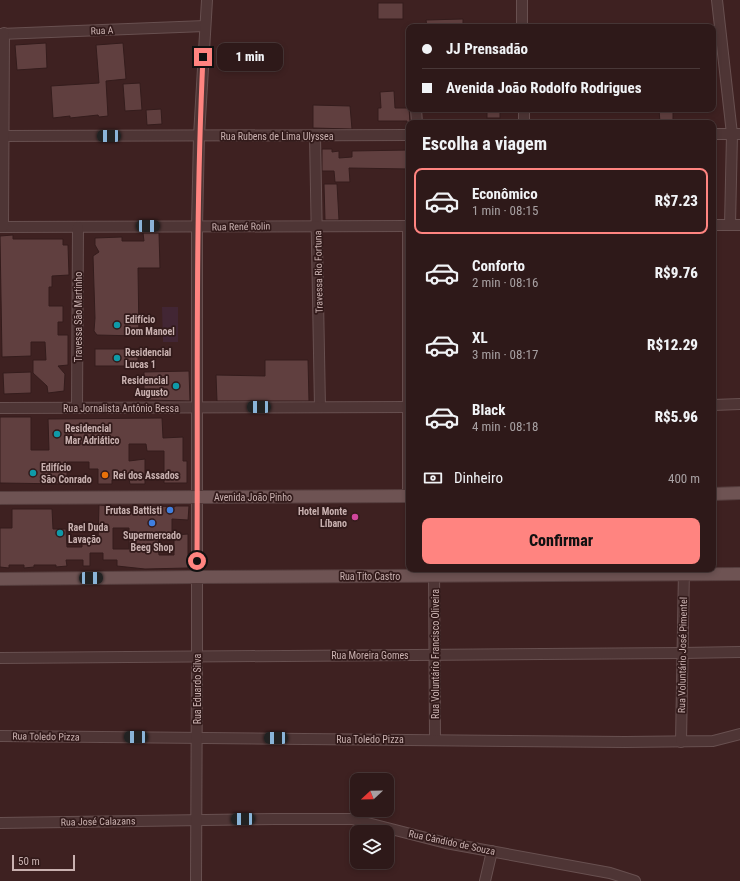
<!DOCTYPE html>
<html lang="pt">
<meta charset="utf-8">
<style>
body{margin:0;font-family:"Roboto Condensed",sans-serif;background:#3a2626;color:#f1f3f6;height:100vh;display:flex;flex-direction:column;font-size:15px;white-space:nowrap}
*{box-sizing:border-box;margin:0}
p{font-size:13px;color:#a7a0a2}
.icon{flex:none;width:22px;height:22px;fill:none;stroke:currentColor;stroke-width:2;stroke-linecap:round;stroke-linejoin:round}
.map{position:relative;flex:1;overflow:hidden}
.details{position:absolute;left:406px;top:120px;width:310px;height:452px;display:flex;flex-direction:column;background:#2e1919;border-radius:8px;box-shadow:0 2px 6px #0003,0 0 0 1px #493838}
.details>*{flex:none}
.banner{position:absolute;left:406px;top:24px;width:310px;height:88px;border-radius:8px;box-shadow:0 2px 6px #0003,0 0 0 1px #493838;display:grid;align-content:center;height:88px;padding:0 16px;background:#2e1919}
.needle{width:26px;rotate:248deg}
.tools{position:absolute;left:350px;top:773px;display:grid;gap:8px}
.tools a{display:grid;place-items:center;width:44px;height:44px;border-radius:8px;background:#2e1919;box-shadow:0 2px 6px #0003,0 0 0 1px #493838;font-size:20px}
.scale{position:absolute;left:12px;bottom:10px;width:63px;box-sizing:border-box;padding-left:4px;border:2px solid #c9b1b0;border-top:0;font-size:11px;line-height:14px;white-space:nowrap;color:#c9b1b0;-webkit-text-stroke:3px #321a1a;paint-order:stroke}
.end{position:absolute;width:18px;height:18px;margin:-9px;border:5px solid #ff8480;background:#111;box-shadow:0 0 0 2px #111}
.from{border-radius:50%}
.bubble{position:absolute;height:28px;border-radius:8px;background:#2e1919;box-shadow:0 2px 6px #0003,0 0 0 1px #493838;font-size:13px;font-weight:800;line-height:28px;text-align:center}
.car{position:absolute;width:12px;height:24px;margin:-12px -6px;border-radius:5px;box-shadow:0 0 3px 1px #0007;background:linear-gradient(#222 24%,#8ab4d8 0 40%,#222 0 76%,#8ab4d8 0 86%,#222 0)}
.banner b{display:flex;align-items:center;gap:14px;height:38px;font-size:15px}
.banner b+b{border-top:1px solid #493838}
.banner i{width:10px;height:10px;background:#f1f3f6}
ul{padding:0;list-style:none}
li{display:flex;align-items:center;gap:12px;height:66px;margin:0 8px 6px;padding:0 8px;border:2px solid transparent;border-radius:8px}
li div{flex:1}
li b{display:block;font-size:15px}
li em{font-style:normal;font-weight:800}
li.current{border-color:#ff8480}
li>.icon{width:36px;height:36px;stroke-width:1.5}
h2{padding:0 16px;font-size:18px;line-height:48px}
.pay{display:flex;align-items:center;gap:10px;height:44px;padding:0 16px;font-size:15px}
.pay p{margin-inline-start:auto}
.action{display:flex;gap:8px;margin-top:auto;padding:8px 16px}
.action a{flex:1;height:46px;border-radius:8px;background:#ff8480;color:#111;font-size:16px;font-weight:800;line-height:46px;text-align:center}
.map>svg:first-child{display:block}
.green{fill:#422634}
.building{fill:#603f3f;stroke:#341c1c;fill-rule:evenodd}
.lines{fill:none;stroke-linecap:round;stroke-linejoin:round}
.minor-casing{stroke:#685050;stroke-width:12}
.major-casing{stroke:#563e3e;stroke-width:14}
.minor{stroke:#4e3535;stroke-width:10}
.major{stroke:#6e5353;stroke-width:12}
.route{stroke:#ff8480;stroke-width:5}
.culture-dot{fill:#0f9aa8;stroke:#321a1a;stroke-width:1.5}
.food-dot{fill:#e8710a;stroke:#321a1a;stroke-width:1.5}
.shop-dot{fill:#3f7fe0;stroke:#321a1a;stroke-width:1.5}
.hotel-dot{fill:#d1479c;stroke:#321a1a;stroke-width:1.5}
.labels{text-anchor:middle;stroke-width:3.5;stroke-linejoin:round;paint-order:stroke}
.street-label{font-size:10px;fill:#c9b1b0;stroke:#321a1a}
.poi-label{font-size:10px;font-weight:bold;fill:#c9b1b0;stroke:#321a1a;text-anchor:start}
</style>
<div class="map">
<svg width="740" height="881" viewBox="0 0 740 881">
<rect width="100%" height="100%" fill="#3e2121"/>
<polygon class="green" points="162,307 178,307 178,342 163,342"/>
<g class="building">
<rect x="378" y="3" width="25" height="16"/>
<polygon points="463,19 463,27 427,27 426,20"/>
<polygon points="46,43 47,68 17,70 15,45"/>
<polygon points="123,43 126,79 106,81 108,116 99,117 98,115 70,118 70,116 53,118 51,86 99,83 96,45"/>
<polygon points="140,83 142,110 125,111 123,84"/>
<polygon points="394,91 395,108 409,108 410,123 407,123 407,121 378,121 378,108 381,108 380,92"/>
<polygon points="313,105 350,106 352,129 313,128"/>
<polygon points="161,109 162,124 147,125 146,110"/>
<rect x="487" y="109" width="13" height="9"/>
<polygon points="659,109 673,109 673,122 660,123"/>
<polygon points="322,149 332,149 332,152 339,151 339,158 352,157 352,151 409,150 409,169 349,168 350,182 335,182 334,171 322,171"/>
<polygon points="324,184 337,184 339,220 325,220"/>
<polygon points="143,233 159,233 160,268 138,268 139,336 97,335 94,331 95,318 93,256 99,252 95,245 95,238 122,237 122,241 144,241"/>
<polygon points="13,235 13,239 63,239 63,245 68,245 69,275 52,276 52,287 49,287 49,306 63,306 63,322 58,322 58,335 68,335 68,365 58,366 65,374 64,391 48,393 47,386 33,373 33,360 46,360 45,342 31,342 31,356 2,357 0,236"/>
<rect x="95" y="349" width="43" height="17"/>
<polygon points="265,360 308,360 309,401 217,401 216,375 265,376"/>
<polygon points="189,371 190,401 144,400 144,372"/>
<polygon points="31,372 31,393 4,394 3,373"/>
<polygon points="0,417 31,417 31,450 49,450 48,419 162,418 163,438 183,437 183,461 187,461 187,483 164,483 164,451 147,451 146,444 129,444 129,461 145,459 145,484 130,484 129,479 112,480 112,484 98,484 98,469 89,469 89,462 67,462 67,484 0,483"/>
<path d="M99 505 112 506V511L144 512V505L175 507V506H189L188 520 172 519V538L159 537 158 547 159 555H174V535L188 534V568L145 569 117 566V560H103V553H90V566H83V560H66L67 566 56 567V565H34V567L24 568V565H9V568L0 567V528H12V509H52L53 529H66L67 547H82V542H98ZM113 528H129V549H113Z"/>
</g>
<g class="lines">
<g class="minor-casing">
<g id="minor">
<polyline points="522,0 522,27"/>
<polyline points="717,0 732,134 730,225"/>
<polyline points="0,34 205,26"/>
<polyline points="416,109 417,123"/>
<polyline points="524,109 524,123"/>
<polyline points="713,134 740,134"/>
<polyline points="0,136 409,135"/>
<polyline points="315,136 320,407"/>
<polyline points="713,225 740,225"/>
<polyline points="408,226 408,496"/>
<polyline points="0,227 409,226"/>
<polyline points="3,227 4,33"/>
<polyline points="713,405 740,404"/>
<polyline points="0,408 409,407"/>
<polyline points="77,408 78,227"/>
<polyline points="434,569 435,740"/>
<polyline points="0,658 682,653 740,652"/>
<polyline points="0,736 625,742 713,741 740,734"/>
<polyline points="681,742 684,569"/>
<polyline points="0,823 275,819 352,819 446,843 610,873 635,881"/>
<polyline points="196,881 197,656 197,227 199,136 207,0"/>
<polyline points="485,881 492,851"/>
</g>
</g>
<g class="major-casing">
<g id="major">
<polyline points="713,494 740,493"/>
<polyline points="0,498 409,496"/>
<polyline points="0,579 197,577 740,574"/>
</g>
</g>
<use href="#minor" class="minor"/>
<use href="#major" class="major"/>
</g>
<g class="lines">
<path class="route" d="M197 561C198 393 195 225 203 57"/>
</g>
<g class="culture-dot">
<circle cx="117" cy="325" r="4"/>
<circle cx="117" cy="358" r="4"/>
<circle cx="176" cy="386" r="4"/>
<circle cx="57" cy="434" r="4"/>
<circle cx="33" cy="473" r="4"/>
<circle cx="60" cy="533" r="4"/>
</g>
<circle class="food-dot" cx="105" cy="475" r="4"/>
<g class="shop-dot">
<circle cx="170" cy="510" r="4"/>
<circle cx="152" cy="523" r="4"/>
</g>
<circle class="hotel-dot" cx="355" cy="517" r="4"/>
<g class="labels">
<g class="street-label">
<text transform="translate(102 30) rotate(-2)" y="4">Rua A</text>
<text x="277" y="140">Rua Rubens de Lima Ulyssea</text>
<text transform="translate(241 226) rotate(-1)" y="4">Rua René Rolin</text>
<text transform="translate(318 272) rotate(-91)" y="4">Travessa Rio Fortuna</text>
<text transform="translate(78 317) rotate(-90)" y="4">Travessa São Martinho</text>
<text x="121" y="412">Rua Jornalista Antônio Bessa</text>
<text x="253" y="501">Avenida João Pinho</text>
<text x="370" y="580">Rua Tito Castro</text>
<text transform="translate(435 654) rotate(-90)" y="4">Rua Voluntário Francisco Oliveira</text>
<text x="370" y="659">Rua Moreira Gomes</text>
<text transform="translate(682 655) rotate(-89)" y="4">Rua Voluntário José Pimentel</text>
<text transform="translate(197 689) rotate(-90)" y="4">Rua Eduardo Silva</text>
<text transform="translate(46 736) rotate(1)" y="4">Rua Toledo Pizza</text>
<text x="370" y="743">Rua Toledo Pizza</text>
<text transform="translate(98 821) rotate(-1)" y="4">Rua José Calazans</text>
<text transform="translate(452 842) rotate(12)" y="4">Rua Cândido de Souza</text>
</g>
<g class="poi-label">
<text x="125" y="323">Edifício<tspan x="125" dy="12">Dom Manoel</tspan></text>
<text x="125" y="356">Residencial<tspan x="125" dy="12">Lucas 1</tspan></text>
<text x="168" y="384" text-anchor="end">Residencial<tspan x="168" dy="12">Augusto</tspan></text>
<text x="65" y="432">Residencial<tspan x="65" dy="12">Mar Adriático</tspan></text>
<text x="41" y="471">Edifício<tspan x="41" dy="12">São Conrado</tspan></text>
<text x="113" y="479">Rei dos Assados</text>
<text x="162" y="514" text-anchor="end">Frutas Battisti</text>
<text x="347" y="515" text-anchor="end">Hotel Monte<tspan x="347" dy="12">Líbano</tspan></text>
<text x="68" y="531">Rael Duda<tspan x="68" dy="12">Lavação</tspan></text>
<text x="152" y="539" text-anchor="middle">Supermercado<tspan x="152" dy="12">Beeg Shop</tspan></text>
</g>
</g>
</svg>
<div class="tools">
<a><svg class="needle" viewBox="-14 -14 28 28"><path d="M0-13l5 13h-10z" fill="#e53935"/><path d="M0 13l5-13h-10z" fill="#a7a0a2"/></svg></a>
<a><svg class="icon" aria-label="layers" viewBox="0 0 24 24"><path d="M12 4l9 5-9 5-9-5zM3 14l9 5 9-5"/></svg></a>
</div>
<div class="scale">50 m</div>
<i class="end from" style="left:197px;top:561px"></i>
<i class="end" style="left:203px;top:57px"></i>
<div class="bubble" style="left:217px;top:43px;width:66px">1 min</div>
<i class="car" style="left:109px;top:136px;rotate:270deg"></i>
<i class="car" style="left:148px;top:226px;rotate:90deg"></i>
<i class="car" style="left:259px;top:407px;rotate:270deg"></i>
<i class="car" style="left:91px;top:578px;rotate:89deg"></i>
<i class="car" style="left:136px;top:737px;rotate:271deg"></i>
<i class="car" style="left:276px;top:738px;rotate:270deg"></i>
<i class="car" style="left:243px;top:819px;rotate:269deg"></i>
<div class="banner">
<b><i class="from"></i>JJ Prensadão</b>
<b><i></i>Avenida João Rodolfo Rodrigues</b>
</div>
<section class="details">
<h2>Escolha a viagem</h2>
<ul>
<li class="current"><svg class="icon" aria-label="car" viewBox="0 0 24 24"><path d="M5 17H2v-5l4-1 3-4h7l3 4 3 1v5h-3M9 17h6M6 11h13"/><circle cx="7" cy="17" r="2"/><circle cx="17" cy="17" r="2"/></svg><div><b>Econômico</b><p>1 min · 08:15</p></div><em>R$7.23</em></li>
<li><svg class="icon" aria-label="car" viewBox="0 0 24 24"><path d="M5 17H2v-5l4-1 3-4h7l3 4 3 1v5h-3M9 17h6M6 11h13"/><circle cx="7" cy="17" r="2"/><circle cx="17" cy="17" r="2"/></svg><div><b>Conforto</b><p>2 min · 08:16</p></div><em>R$9.76</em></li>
<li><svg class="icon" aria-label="car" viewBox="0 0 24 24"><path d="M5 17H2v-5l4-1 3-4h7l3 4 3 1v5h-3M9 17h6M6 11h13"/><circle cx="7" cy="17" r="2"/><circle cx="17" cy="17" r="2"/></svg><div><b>XL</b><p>3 min · 08:17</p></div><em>R$12.29</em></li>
<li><svg class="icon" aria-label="car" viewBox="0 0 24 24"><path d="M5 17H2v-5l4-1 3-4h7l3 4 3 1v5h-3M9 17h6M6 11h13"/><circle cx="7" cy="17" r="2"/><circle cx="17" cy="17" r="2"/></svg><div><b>Black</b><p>4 min · 08:18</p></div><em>R$5.96</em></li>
</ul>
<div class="pay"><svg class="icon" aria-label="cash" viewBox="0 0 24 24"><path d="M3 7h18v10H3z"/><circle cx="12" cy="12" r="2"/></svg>Dinheiro<p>400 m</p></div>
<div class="action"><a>Confirmar</a></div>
</section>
</div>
